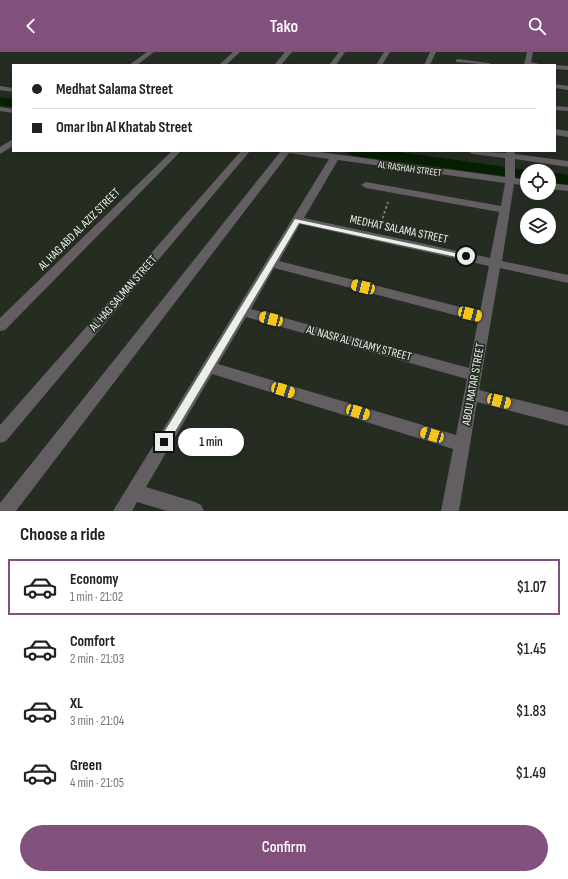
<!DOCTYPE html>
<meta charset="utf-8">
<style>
body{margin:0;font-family:"Sofia Sans Condensed",sans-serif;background:#f6f6f6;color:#222;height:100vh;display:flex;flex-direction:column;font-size:15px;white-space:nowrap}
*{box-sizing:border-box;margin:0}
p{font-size:13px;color:#767676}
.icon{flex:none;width:22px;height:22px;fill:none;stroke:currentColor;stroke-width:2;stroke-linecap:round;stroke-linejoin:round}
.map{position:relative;height:459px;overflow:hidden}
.side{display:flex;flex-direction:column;background:#fff;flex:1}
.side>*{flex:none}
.top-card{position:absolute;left:12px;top:12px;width:544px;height:88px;border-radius:0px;box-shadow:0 2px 6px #0003;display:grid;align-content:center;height:88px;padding:0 20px;background:#fff}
.controls{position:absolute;left:520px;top:112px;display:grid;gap:8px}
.controls a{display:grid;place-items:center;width:36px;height:36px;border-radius:50%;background:#fff;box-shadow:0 2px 6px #0003;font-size:20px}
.end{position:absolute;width:18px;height:18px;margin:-9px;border:5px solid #eaf0e9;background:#111;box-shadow:0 0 0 2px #111}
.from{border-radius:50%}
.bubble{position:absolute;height:28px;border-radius:14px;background:#fff;box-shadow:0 2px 6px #0003;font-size:13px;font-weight:600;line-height:28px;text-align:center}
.car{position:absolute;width:12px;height:24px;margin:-12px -6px;border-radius:5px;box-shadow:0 0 3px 1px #0007;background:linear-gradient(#f5c518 24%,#345 0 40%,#f5c518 0 76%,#345 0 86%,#f5c518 0)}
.top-card b{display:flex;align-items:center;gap:14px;height:38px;font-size:15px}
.top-card b+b{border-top:1px solid #e0e0e0}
.top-card i{width:10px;height:10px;background:#222}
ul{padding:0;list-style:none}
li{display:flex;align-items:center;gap:12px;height:56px;margin:0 8px 6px;padding:0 12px;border:2px solid transparent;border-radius:0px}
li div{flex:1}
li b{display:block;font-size:15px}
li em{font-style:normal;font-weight:600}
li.selected{border-color:#81507d}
li>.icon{width:36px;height:36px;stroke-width:1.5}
h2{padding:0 20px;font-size:18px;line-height:48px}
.primary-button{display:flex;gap:8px;margin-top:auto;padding:8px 20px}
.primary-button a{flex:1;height:46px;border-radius:24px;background:#81507d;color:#fff;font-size:16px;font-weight:600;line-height:46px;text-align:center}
header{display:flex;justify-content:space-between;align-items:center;height:52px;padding:0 20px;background:#81507d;color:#fff;font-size:18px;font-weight:600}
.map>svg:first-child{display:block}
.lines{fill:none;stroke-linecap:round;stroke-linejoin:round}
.canal{fill:#061e02;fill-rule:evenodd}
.path{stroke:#787f76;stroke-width:2;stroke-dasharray:2.5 2.5;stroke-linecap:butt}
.minor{fill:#635e62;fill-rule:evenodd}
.route{fill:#eaf0e9}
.labels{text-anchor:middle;stroke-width:3.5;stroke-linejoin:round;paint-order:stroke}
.far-street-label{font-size:10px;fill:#eaf0e9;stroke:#252d23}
.street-label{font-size:12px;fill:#eaf0e9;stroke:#252d23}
</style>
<header><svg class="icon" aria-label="back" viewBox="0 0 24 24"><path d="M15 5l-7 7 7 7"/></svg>Tako<svg class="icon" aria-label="search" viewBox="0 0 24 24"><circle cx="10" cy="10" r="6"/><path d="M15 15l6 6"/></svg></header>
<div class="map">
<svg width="568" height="459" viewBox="0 0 568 459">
<rect width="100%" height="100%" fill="#252d23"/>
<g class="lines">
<g class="canal">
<polygon points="0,45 13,47 13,55 0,53"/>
<polygon points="346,99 392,99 534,119 527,119 527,127 354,104 348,102"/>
<polygon points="549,120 568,123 568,133 549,130"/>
</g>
<polyline class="path" points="381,171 388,150"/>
<g class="minor">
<polygon points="147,0 154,0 137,13 129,13"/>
<polygon points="233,0 240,0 226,13 219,13"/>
<polygon points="285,0 292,0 281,13 274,13"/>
<polygon points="339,0 345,0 336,13 329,13"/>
<polygon points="384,0 390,0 382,13 376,13"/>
<polygon points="430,0 436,0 430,13 424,13"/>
<polygon points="527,0 533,0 531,10 543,13 524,13"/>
<polygon points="458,7 489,11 492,13 456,10 456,8"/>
<polygon points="555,13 568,14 568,18 555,17"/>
<polygon points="555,32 568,34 568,38 555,36"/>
<polygon points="0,34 13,36 13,40 0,38"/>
<polygon points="555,54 568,55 568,59 555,58"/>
<polygon points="0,55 13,57 13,61 0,59"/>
<polygon points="555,77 568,79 568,85 555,83"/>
<polygon points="13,87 13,94 0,102 0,95"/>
<polygon points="172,99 181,99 5,278 0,279 0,266"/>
<polygon points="241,99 250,99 6,389 0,391 0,373"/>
<path d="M281 99H312L505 125V106L472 102 468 99 506 101V99H514L515 102 568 109V115L515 107V126L527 128V134L514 132 502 209 568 223V231L500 216 479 338 568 360V374L477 350 459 459H441L453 397 212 322 146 435 195 450 201 453 204 459H167L137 450 132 459H113L329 107 289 101 16 459H0V451ZM338 108 505 131 501 154 366 130 361 133 366 136 499 160 490 206 304 166ZM300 172 489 214 480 260 279 209ZM274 216 478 269 469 316 251 257ZM246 265 467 327 456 383 218 312Z"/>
<polygon points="549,131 568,133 568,139 549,137"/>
</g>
</g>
<polygon class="route" points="295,167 469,204 466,207 299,171 167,393 160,393 160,387"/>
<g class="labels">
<g class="far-street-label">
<text transform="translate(410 116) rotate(8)" y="4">AL RASHAH STREET</text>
</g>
<g class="street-label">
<text transform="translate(79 177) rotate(-45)" y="4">AL HAG ABD AL AZIZ STREET</text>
<text transform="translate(399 177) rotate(12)" y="4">MEDHAT SALAMA STREET</text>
<text transform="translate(123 241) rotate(-49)" y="4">AL HAG SALMAN STREET</text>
<text transform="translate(359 291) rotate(15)" y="4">AL NASR AL ISLAMY STREET</text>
<text transform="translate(473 332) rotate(-80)" y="4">ABOU MATAR STREET</text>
</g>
</g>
</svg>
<div class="controls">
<a><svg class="icon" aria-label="locate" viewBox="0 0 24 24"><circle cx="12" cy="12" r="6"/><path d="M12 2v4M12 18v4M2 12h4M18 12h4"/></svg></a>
<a><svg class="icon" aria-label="layers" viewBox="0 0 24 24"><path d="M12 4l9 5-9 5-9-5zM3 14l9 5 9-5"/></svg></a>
</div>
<i class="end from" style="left:466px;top:204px"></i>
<i class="end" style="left:164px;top:390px"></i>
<div class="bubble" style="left:178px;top:376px;width:66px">1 min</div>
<i class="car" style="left:363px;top:235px;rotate:284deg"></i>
<i class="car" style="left:470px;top:262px;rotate:104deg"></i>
<i class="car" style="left:271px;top:267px;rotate:285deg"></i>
<i class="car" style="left:283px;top:338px;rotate:107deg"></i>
<i class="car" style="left:499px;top:349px;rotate:104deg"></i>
<i class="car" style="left:358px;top:360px;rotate:107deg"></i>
<i class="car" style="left:432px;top:383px;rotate:287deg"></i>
<div class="top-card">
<b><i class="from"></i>Medhat Salama Street</b>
<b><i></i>Omar Ibn Al Khatab Street</b>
</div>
</div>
<section class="side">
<h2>Choose a ride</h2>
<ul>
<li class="selected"><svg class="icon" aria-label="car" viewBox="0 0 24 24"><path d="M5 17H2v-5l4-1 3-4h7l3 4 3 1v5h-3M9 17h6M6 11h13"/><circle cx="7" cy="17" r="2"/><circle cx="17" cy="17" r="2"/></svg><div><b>Economy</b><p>1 min · 21:02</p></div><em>$1.07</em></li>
<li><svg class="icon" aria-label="car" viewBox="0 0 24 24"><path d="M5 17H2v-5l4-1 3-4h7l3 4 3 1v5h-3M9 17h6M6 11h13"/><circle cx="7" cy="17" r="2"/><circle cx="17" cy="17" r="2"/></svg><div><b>Comfort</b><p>2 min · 21:03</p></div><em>$1.45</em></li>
<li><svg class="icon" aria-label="car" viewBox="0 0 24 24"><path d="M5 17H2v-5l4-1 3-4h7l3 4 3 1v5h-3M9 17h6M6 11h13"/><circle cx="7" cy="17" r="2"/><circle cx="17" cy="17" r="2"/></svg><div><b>XL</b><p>3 min · 21:04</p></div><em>$1.83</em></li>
<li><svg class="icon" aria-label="car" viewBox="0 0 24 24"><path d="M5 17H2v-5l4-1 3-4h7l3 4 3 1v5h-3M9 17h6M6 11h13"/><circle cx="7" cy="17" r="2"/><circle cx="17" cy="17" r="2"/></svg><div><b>Green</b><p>4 min · 21:05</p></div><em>$1.49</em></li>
</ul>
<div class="primary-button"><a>Confirm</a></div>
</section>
